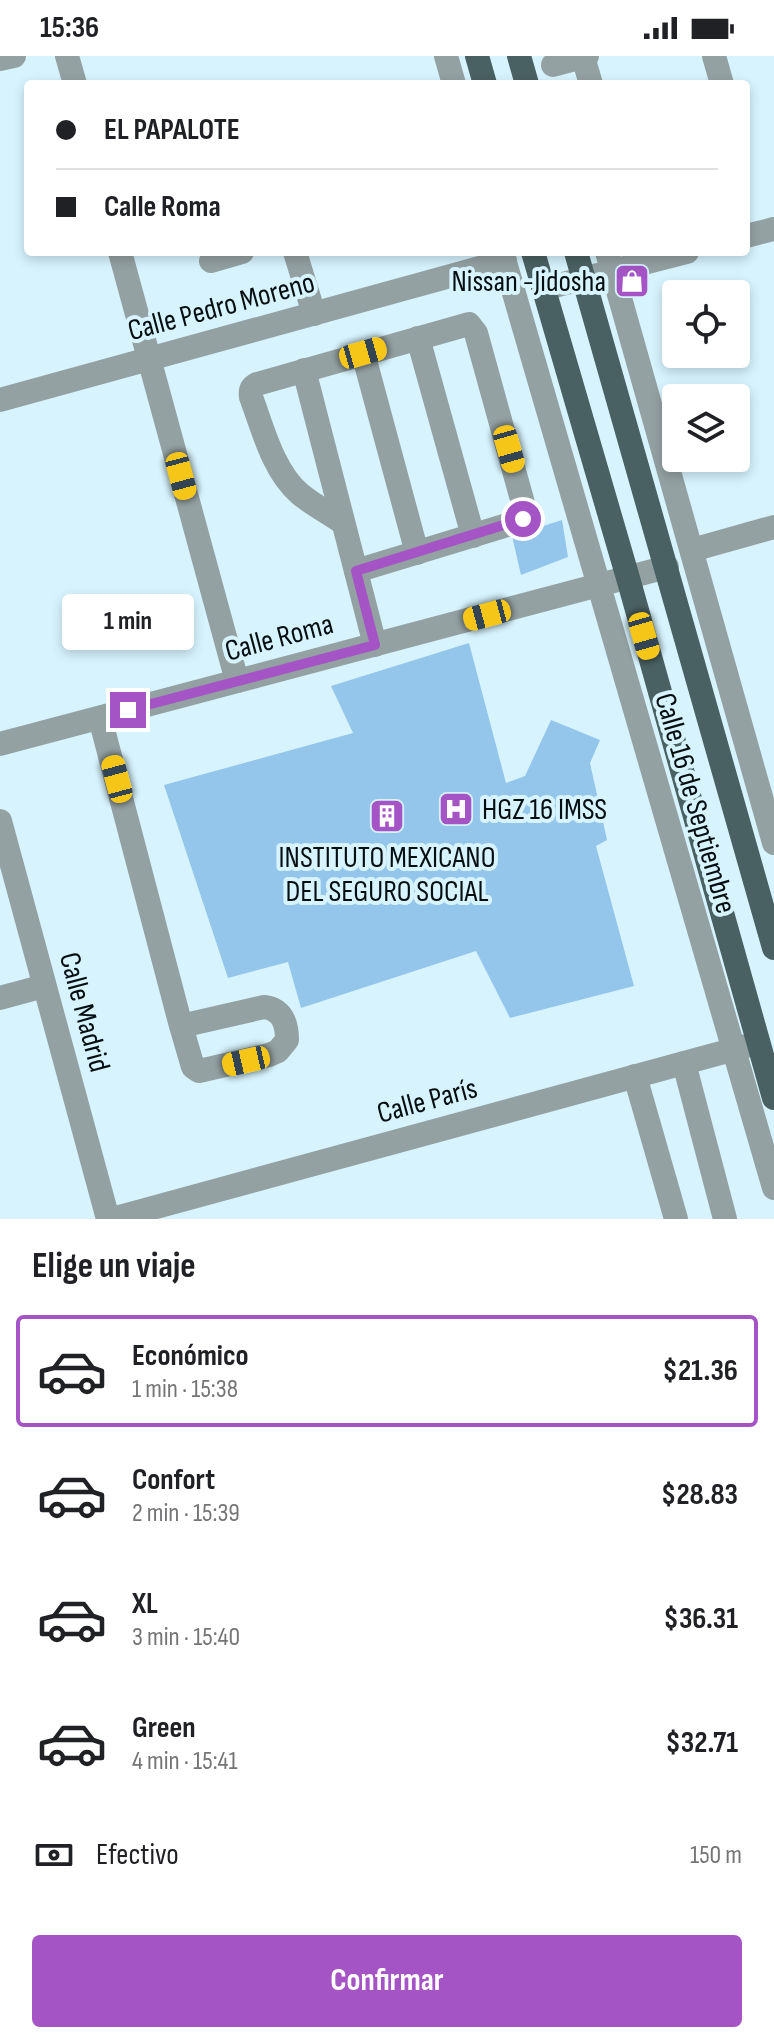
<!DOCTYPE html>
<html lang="es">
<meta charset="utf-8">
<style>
body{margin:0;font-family:"Sofia Sans Condensed",sans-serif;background:#f6f6f6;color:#202124;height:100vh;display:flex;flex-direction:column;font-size:30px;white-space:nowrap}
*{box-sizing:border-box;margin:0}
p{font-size:26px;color:#757577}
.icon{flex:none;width:44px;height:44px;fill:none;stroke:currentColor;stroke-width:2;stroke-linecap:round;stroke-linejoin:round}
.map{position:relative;height:1163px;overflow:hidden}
.drawer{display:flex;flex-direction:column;background:#fff;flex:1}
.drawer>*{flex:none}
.hud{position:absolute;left:24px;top:24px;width:726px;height:176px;border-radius:8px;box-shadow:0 4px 12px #0003;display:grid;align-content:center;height:176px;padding:0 32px;background:#fff}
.tools{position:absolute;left:662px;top:224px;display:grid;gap:16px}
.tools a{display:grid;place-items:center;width:88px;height:88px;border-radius:8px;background:#fff;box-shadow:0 4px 12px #0003;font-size:40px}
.end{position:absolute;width:36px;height:36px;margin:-18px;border:10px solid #a454c4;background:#fff;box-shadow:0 0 0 4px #fff}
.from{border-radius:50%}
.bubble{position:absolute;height:56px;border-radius:8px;background:#fff;box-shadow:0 4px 12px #0003;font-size:26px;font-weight:700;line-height:56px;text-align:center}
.car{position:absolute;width:24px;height:48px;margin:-24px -12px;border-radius:10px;box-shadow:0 0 6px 2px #0007;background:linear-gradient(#f5c518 24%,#345 0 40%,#f5c518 0 76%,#345 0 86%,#f5c518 0)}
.hud b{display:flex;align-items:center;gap:28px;height:76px;font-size:30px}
.hud b+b{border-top:2px solid #e0e0e0}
.hud i{width:20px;height:20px;background:#202124}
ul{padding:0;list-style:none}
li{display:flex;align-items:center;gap:24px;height:112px;margin:0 16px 12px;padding:0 16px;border:4px solid transparent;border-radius:8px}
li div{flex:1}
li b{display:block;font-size:30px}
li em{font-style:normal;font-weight:700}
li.current{border-color:#a454c4}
li>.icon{width:72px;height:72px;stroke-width:1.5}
h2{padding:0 32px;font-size:36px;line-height:96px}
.pay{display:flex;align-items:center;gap:20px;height:88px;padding:0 32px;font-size:30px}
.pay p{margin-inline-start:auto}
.primary-button{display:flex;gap:16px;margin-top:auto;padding:16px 32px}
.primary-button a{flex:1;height:92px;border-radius:8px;background:#a454c4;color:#fff;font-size:32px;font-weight:700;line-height:92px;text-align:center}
.status{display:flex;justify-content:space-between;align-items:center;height:56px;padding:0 40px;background:#fff;direction:ltr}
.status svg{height:22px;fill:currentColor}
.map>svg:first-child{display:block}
.building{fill:#94c6eb}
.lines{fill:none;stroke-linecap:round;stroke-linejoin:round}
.minor{stroke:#94a1a2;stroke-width:24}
.major{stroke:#4a6163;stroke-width:24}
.route{stroke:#a454c4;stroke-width:10}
.labels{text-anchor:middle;stroke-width:8;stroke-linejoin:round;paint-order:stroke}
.poi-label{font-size:30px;fill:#050e11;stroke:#d7f4fe;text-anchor:end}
.street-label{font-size:30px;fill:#050e11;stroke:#d7f4fe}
</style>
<div class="status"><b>15:36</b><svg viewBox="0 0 49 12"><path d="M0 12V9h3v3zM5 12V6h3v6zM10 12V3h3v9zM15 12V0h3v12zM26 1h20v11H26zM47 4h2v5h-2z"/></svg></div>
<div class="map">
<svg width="774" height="1163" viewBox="0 0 774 1163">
<rect width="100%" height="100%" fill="#d7f4fe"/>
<g class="building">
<polygon points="562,464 568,501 521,519 512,480"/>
<polygon points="469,587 506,727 525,720 551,664 600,684 590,707 607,784 596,790 634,930 510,962 476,895 301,952 288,906 228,922 164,729 353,677 331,630"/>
</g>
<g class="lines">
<g class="minor">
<polyline points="67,0 75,28"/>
<polyline points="446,0 454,28"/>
<polyline points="714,0 722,28"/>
<polyline points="583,1 591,28"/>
<polyline points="0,3 14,0"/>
<polyline points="553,9 587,0"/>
<polyline points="746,180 774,173"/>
<polyline points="120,196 237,625"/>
<polyline points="295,196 314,258"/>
<polyline points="502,196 774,1132"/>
<polyline points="607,196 774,787"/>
<polyline points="211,205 242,196"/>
<polyline points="543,233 687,196"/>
<polyline points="418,282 473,480"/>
<polyline points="363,297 417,497"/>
<polyline points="304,314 375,589"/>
<polyline points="0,344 505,205"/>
<path d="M343 467C329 457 313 449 300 438 273 415 263 373 251 341 250 335 251 331 257 328L469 268 476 277 526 458 523 463 517 466 356 515"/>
<polyline points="692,494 774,471"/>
<path d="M100 662 181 970 193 1011 199 1015 269 999 278 995 287 984C287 967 282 953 264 951L181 970"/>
<polyline points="0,688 667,511"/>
<polyline points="0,765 108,1163"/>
<polyline points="0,942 44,930"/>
<polyline points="684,1007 725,1163"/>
<polyline points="635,1020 676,1163"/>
<polyline points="112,1163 750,989"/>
</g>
<g class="major">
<polyline points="477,0 485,28"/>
<polyline points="519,0 527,28"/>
<polyline points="533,196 628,522 774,1042"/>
<polyline points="576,196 774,892"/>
</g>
</g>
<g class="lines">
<polyline class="route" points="128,654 375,589 356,515 523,463"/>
</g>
<defs>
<g id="shop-square" transform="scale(1.8)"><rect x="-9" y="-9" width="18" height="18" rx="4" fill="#a454c4" stroke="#d7f4fe"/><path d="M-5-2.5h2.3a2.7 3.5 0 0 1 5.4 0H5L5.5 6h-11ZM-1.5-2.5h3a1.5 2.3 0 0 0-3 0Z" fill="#fff"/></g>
<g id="hospital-square" transform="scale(1.8)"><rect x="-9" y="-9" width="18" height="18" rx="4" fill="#a454c4" stroke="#d7f4fe"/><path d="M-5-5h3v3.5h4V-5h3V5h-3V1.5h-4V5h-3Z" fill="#fff"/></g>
<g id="building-square" transform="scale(1.8)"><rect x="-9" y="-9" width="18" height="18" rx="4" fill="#a454c4" stroke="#d7f4fe"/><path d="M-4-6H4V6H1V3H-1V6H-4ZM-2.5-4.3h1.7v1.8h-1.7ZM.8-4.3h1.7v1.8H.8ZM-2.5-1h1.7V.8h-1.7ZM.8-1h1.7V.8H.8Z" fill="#fff"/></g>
</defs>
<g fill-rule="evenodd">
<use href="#shop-square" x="632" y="225"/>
<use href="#hospital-square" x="456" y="753"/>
<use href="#building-square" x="387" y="760"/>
</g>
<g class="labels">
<g class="poi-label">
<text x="606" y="235">Nissan -Jidosha</text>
<text x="482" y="763" text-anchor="start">HGZ 16 IMSS</text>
<text x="387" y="811" text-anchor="middle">INSTITUTO MEXICANO<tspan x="387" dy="34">DEL SEGURO SOCIAL</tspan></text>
</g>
<g class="street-label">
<text transform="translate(221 250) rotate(-15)" y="10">Calle Pedro Moreno</text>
<text transform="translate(279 581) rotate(-15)" y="10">Calle Roma</text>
<text transform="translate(696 747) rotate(74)" y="10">Calle 16 de Septiembre</text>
<text transform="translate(85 956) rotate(75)" y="10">Calle Madrid</text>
<text transform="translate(427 1044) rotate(-15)" y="10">Calle París</text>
</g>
</g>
</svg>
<div class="tools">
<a><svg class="icon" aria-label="locate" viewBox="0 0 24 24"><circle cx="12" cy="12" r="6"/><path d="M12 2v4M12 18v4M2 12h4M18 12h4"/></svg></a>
<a><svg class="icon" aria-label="layers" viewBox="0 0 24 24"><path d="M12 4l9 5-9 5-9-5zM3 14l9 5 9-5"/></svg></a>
</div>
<i class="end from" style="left:523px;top:463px"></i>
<i class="end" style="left:128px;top:654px"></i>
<div class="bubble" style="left:62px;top:538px;width:132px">1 min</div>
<i class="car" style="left:363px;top:297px;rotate:74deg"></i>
<i class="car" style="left:509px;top:393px;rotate:164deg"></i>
<i class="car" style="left:181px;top:420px;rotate:165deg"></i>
<i class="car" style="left:487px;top:559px;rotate:255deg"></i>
<i class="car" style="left:644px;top:580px;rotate:164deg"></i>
<i class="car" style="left:117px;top:723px;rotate:345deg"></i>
<i class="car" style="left:246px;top:1005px;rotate:257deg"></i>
<div class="hud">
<b><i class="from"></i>EL PAPALOTE</b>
<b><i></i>Calle Roma</b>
</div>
</div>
<section class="drawer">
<h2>Elige un viaje</h2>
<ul>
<li class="current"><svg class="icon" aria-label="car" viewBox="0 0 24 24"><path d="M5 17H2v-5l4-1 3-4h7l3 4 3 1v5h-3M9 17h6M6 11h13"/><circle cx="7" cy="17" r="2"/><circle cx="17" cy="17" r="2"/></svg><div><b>Económico</b><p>1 min · 15:38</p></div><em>$21.36</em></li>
<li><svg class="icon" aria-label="car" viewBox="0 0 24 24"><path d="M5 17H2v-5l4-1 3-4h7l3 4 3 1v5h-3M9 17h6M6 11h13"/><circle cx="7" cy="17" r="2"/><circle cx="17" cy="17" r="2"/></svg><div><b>Confort</b><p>2 min · 15:39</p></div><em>$28.83</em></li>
<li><svg class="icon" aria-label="car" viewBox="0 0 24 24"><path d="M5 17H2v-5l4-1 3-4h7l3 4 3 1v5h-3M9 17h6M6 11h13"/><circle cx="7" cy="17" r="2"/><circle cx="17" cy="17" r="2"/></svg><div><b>XL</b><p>3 min · 15:40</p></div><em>$36.31</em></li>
<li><svg class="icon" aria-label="car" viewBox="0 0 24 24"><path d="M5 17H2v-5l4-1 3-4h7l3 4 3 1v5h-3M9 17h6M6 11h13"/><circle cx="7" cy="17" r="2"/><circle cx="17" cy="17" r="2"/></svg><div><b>Green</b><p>4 min · 15:41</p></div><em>$32.71</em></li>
</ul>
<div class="pay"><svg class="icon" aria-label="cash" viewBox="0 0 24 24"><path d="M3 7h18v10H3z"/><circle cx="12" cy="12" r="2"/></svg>Efectivo<p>150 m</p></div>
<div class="primary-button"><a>Confirmar</a></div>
</section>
